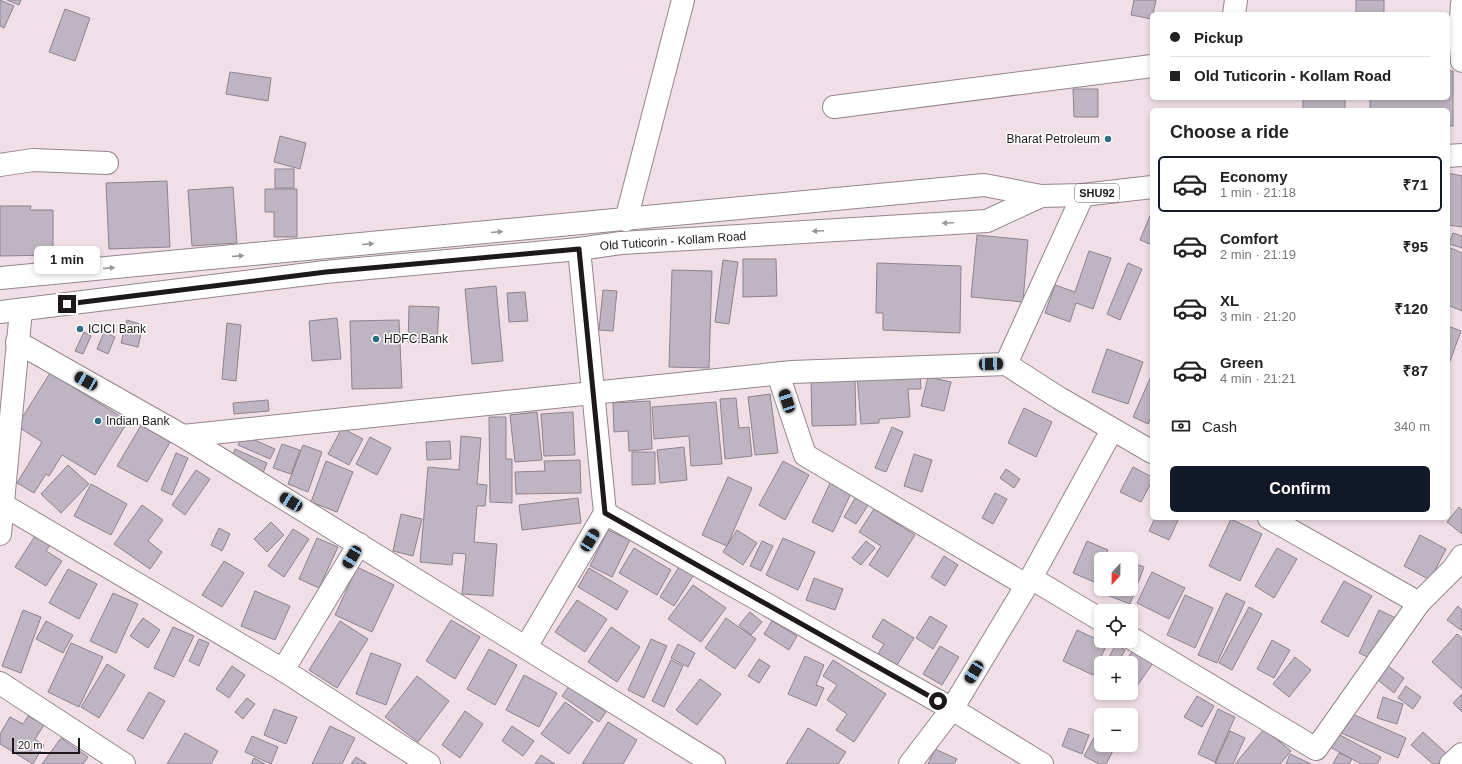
<!DOCTYPE html>
<meta charset="utf-8">
<style>
body{margin:0;font-family:Helvetica,sans-serif;background:#f6f6f6;color:#222;height:100vh;display:flex;flex-direction:column;font-size:15px;white-space:nowrap}
*{box-sizing:border-box;margin:0}
p{font-size:13px;color:#767676}
.icon{flex:none;width:22px;height:22px;fill:none;stroke:currentColor;stroke-width:2;stroke-linecap:round;stroke-linejoin:round}
.map{position:relative;flex:1;overflow:hidden}
.sheet{position:absolute;left:1150px;top:108px;width:300px;height:412px;display:flex;flex-direction:column;background:#fff;border-radius:6px;box-shadow:0 2px 6px #0003}
.sheet>*{flex:none}
.hud{position:absolute;left:1150px;top:12px;width:300px;height:88px;border-radius:6px;box-shadow:0 2px 6px #0003;display:grid;align-content:center;height:88px;padding:0 20px;background:#fff}
.needle{width:26px;rotate:202deg}
.controls{position:absolute;left:1094px;top:552px;display:grid;gap:8px}
.controls a{display:grid;place-items:center;width:44px;height:44px;border-radius:6px;background:#fff;box-shadow:0 2px 6px #0003;font-size:20px}
.scale{position:absolute;left:12px;bottom:10px;width:68px;box-sizing:border-box;padding-left:4px;border:2px solid #1d181a;border-top:0;font-size:11px;line-height:14px;white-space:nowrap;color:#1d181a;-webkit-text-stroke:3px #fff;paint-order:stroke}
.end{position:absolute;width:18px;height:18px;margin:-9px;border:5px solid #1d181a;background:#fff;box-shadow:0 0 0 2px #fff}
.from{border-radius:50%}
.bubble{position:absolute;height:28px;border-radius:6px;background:#fff;box-shadow:0 2px 6px #0003;font-size:13px;font-weight:800;line-height:28px;text-align:center}
.car{position:absolute;width:12px;height:24px;margin:-12px -6px;border-radius:5px;box-shadow:0 0 3px 1px #0007;background:linear-gradient(#222 24%,#8ab4d8 0 40%,#222 0 76%,#8ab4d8 0 86%,#222 0)}
.hud b{display:flex;align-items:center;gap:14px;height:38px;font-size:15px}
.hud b+b{border-top:1px solid #e0e0e0}
.hud i{width:10px;height:10px;background:#222}
ul{padding:0;list-style:none}
li{display:flex;align-items:center;gap:12px;height:56px;margin:0 8px 6px;padding:0 12px;border:2px solid transparent;border-radius:6px}
li div{flex:1}
li b{display:block;font-size:15px}
li em{font-style:normal;font-weight:800}
li.selected{border-color:#111827}
li>.icon{width:36px;height:36px;stroke-width:1.5}
h2{padding:0 20px;font-size:18px;line-height:48px}
.pay{display:flex;align-items:center;gap:10px;height:44px;padding:0 20px;font-size:15px}
.pay p{margin-inline-start:auto}
.primary-button{display:flex;gap:8px;margin-top:auto;padding:8px 20px}
.primary-button a{flex:1;height:46px;border-radius:6px;background:#111827;color:#fff;font-size:16px;font-weight:800;line-height:46px;text-align:center}
.map>svg:first-child{display:block}
.building{fill:#bfb4c1;stroke:#8d838e}
.lines{fill:none;stroke-linecap:round;stroke-linejoin:round}
.minor-casing{stroke:#94858c;stroke-width:24}
.tertiary-casing{stroke:#94858c;stroke-width:24}
.primary-casing{stroke:#94858c;stroke-width:24}
.minor{stroke:#fff;stroke-width:22}
.tertiary{stroke:#fff;stroke-width:22}
.primary{stroke:#fff;stroke-width:22}
.oneway{fill:#999798}
.route{stroke:#1d181a;stroke-width:5}
.poi-dot{fill:#2e6e83;stroke:#fff;stroke-width:1.5}
.labels{text-anchor:middle;stroke-width:3;stroke-linejoin:round;paint-order:stroke}
.shield{fill:#fff;stroke:#615d5f;stroke-width:1}
.shield-label{font-size:11px;font-weight:bold;fill:#1d181a}
.poi-label{font-size:12px;fill:#1d181a;stroke:#fff;text-anchor:start}
.street-label{font-size:12px;fill:#1d181a;stroke:#fff}
</style>
<div class="map">
<svg width="1462" height="764" viewBox="0 0 1462 764">
<rect width="100%" height="100%" fill="#f0dfe7"/>
<g class="building">
<polygon points="0,0 14,6 4,28 0,26"/>
<polygon points="7,0 21,0 19,5"/>
<polygon points="1134,0 1156,0 1152,19 1131,15"/>
<rect x="1356" y="0" width="28" height="14"/>
<polygon points="65,9 90,18 75,61 49,52"/>
<polygon points="1448,71 1453,71 1453,126 1448,126 1448,110 1370,110 1370,98 1448,98"/>
<polygon points="230,72 271,78 268,101 226,94"/>
<polygon points="1073,89 1098,89 1098,117 1074,117"/>
<rect x="1303" y="98" width="42" height="12"/>
<polygon points="280,136 306,143 300,169 274,162"/>
<rect x="275" y="169" width="19" height="19"/>
<polygon points="1448,173 1462,176 1462,227 1448,225"/>
<polygon points="167,181 170,247 109,249 106,183"/>
<polygon points="233,187 237,243 192,246 188,190"/>
<polygon points="265,189 297,189 297,237 274,237 274,212 265,212"/>
<polygon points="0,206 31,206 30,210 53,210 53,255 0,256"/>
<polygon points="1152,211 1152,245 1140,240"/>
<polygon points="1453,233 1462,236 1462,248 1449,244"/>
<polygon points="977,235 1028,240 1023,302 971,297"/>
<polygon points="1448,247 1462,253 1462,311 1448,305"/>
<polygon points="1089,251 1111,258 1093,309 1076,303 1070,322 1045,313 1055,285 1075,292"/>
<polygon points="743,259 776,259 777,296 743,297"/>
<polygon points="723,260 738,262 729,324 715,322"/>
<polygon points="877,263 961,266 960,333 883,330 883,313 876,313"/>
<polygon points="1128,263 1142,269 1120,320 1107,314"/>
<polygon points="672,270 712,271 709,368 669,367"/>
<polygon points="496,286 503,361 472,364 465,289"/>
<polygon points="603,290 617,291 613,331 599,330"/>
<polygon points="525,292 528,321 509,322 507,293"/>
<polygon points="409,306 439,307 437,343 408,342"/>
<polygon points="337,318 341,359 312,361 309,321"/>
<polygon points="127,320 143,325 138,347 121,343"/>
<polygon points="399,320 402,388 352,389 350,321"/>
<polygon points="227,323 241,325 236,381 222,379"/>
<polygon points="1448,326 1461,331 1449,364 1448,364"/>
<polygon points="84,332 91,336 83,354 75,351"/>
<polygon points="104,332 115,337 108,354 97,349"/>
<polygon points="1107,349 1143,362 1128,404 1092,392"/>
<polygon points="920,372 921,389 908,389 910,417 879,419 879,423 861,424 857,376"/>
<polygon points="50,373 128,421 95,475 62,455 49,476 46,474 34,493 17,483 42,442 17,426"/>
<polygon points="1152,374 1152,415 1148,424 1133,417"/>
<polygon points="928,377 951,382 944,411 921,406"/>
<polygon points="855,379 856,425 812,426 811,380"/>
<polygon points="770,394 778,453 755,455 748,397"/>
<polygon points="736,398 739,428 749,427 752,456 725,459 720,399"/>
<polygon points="268,400 269,411 234,414 233,403"/>
<polygon points="650,401 652,449 629,451 628,431 614,432 613,403"/>
<polygon points="716,402 722,464 691,466 689,436 654,439 652,407"/>
<polygon points="1024,408 1052,422 1036,457 1008,443"/>
<polygon points="537,412 542,460 515,462 510,415"/>
<polygon points="573,412 575,455 544,456 541,414"/>
<polygon points="489,417 506,417 506,459 512,459 512,503 490,502"/>
<polygon points="143,422 172,439 147,482 117,466"/>
<polygon points="892,427 903,432 886,472 875,468"/>
<polygon points="342,428 363,439 349,465 328,454"/>
<polygon points="243,435 275,449 270,459 238,445"/>
<polygon points="461,436 481,438 477,484 487,485 485,506 477,506 474,542 497,544 493,596 462,594 466,554 453,553 452,565 420,562 428,467 459,470"/>
<polygon points="370,437 391,448 377,475 356,464"/>
<polygon points="450,441 451,459 427,460 426,442"/>
<polygon points="282,444 300,450 291,474 273,468"/>
<polygon points="303,445 322,452 308,492 288,484"/>
<polygon points="684,447 687,480 660,483 657,450"/>
<polygon points="235,449 267,463 263,473 231,459"/>
<polygon points="632,452 655,452 655,484 632,485"/>
<polygon points="176,453 188,458 172,495 161,490"/>
<polygon points="914,454 932,460 922,492 904,486"/>
<polygon points="580,460 581,493 516,494 515,472 545,471 544,461"/>
<polygon points="326,461 353,472 337,512 311,502"/>
<polygon points="783,461 809,475 785,520 759,505"/>
<polygon points="68,465 89,484 61,513 41,494"/>
<polygon points="1133,467 1152,477 1152,481 1141,502 1120,492"/>
<polygon points="1006,469 1020,479 1014,488 1000,478"/>
<polygon points="196,470 210,479 185,515 172,505"/>
<polygon points="728,477 752,488 727,546 702,535"/>
<polygon points="832,479 853,489 833,532 812,522"/>
<polygon points="91,484 127,504 111,535 74,516"/>
<polygon points="995,493 1007,499 993,524 982,518"/>
<polygon points="857,495 870,502 856,524 844,517"/>
<polygon points="578,498 581,523 522,530 519,505"/>
<polygon points="142,505 163,520 148,541 162,552 150,569 114,544"/>
<polygon points="1459,507 1462,510 1462,534 1447,522"/>
<polygon points="874,509 915,535 888,577 869,565 881,546 859,532"/>
<polygon points="401,514 422,519 413,556 393,551"/>
<polygon points="1155,518 1179,518 1169,540 1149,531"/>
<polygon points="1231,519 1262,534 1240,581 1209,566"/>
<polygon points="271,522 284,535 267,552 254,539"/>
<polygon points="219,528 230,534 222,551 211,545"/>
<polygon points="293,529 309,539 284,577 268,566"/>
<polygon points="608,530 630,540 612,577 590,566"/>
<polygon points="737,530 757,543 743,565 723,552"/>
<polygon points="37,533 52,542 46,551 62,561 46,586 15,567"/>
<polygon points="1420,535 1446,549 1430,580 1404,566"/>
<polygon points="317,538 338,547 319,588 299,579"/>
<polygon points="783,538 815,552 798,590 766,575"/>
<polygon points="762,541 773,546 761,571 750,566"/>
<polygon points="866,541 875,548 861,565 852,558"/>
<polygon points="1087,541 1108,550 1104,559 1101,559 1101,566 1094,582 1073,573"/>
<polygon points="634,548 671,570 657,595 619,573"/>
<polygon points="1277,548 1297,559 1274,598 1255,586"/>
<polygon points="944,556 958,565 945,586 931,577"/>
<polygon points="224,561 244,573 222,607 202,595"/>
<polygon points="1131,562 1144,567 1130,604 1107,595 1109,589 1131,589"/>
<polygon points="357,567 394,585 372,632 335,615"/>
<polygon points="679,567 693,576 674,606 660,597"/>
<polygon points="589,568 628,591 617,610 578,587"/>
<polygon points="68,569 97,584 79,619 49,603"/>
<polygon points="1152,572 1185,588 1169,619 1137,603"/>
<polygon points="814,578 843,589 835,610 806,600"/>
<polygon points="1344,581 1372,596 1348,637 1321,622"/>
<polygon points="693,585 726,608 701,642 668,619"/>
<polygon points="255,591 290,606 275,640 241,626"/>
<polygon points="113,593 138,604 116,653 90,641"/>
<polygon points="1226,593 1245,602 1217,663 1198,655"/>
<polygon points="1185,595 1213,608 1195,648 1167,635"/>
<polygon points="577,600 607,619 585,652 555,632"/>
<polygon points="1458,606 1462,610 1462,631 1447,620"/>
<polygon points="1249,607 1262,614 1232,670 1219,663"/>
<polygon points="23,610 41,617 21,673 2,666"/>
<polygon points="1379,610 1396,618 1376,661 1359,653"/>
<polygon points="750,612 762,622 751,635 739,625"/>
<polygon points="930,616 947,626 933,649 916,638"/>
<polygon points="143,618 160,630 148,648 130,636"/>
<polygon points="726,618 756,639 735,669 705,648"/>
<polygon points="883,619 914,638 897,665 878,654 884,644 872,637"/>
<polygon points="451,620 480,637 455,679 426,661"/>
<polygon points="46,621 73,635 63,653 36,639"/>
<polygon points="340,621 368,639 337,688 309,670"/>
<polygon points="772,621 797,636 789,650 764,634"/>
<polygon points="173,627 194,636 174,677 154,668"/>
<polygon points="611,627 640,647 617,682 588,662"/>
<polygon points="1077,630 1107,644 1093,675 1063,661"/>
<polygon points="1457,634 1462,638 1462,689 1432,662"/>
<polygon points="199,639 209,643 199,666 189,661"/>
<polygon points="651,639 667,646 644,698 628,690"/>
<polygon points="1272,640 1290,650 1274,678 1257,669"/>
<polygon points="71,643 103,657 79,707 48,692"/>
<polygon points="678,644 695,653 688,667 671,658"/>
<polygon points="1116,644 1125,650 1118,663 1108,659"/>
<polygon points="940,646 959,657 942,685 923,674"/>
<polygon points="489,649 517,665 495,705 467,689"/>
<polygon points="1134,649 1153,663 1130,696 1126,693 1131,693 1131,663 1124,663"/>
<polygon points="371,653 401,664 386,705 356,694"/>
<polygon points="805,656 824,665 816,685 824,688 816,706 788,694"/>
<polygon points="1295,657 1311,670 1289,697 1273,684"/>
<polygon points="759,659 770,666 759,683 748,676"/>
<polygon points="671,660 683,666 664,707 652,701"/>
<polygon points="833,660 886,694 854,742 836,730 847,714 827,700 837,685 823,676"/>
<polygon points="107,664 125,675 99,718 81,707"/>
<polygon points="232,666 245,675 229,698 216,689"/>
<polygon points="1388,666 1404,678 1394,693 1378,680"/>
<polygon points="524,675 557,693 539,727 506,710"/>
<polygon points="417,676 449,701 418,742 385,717"/>
<polygon points="700,679 721,694 697,725 676,710"/>
<polygon points="569,686 606,712 599,722 562,696"/>
<polygon points="1406,686 1421,697 1413,709 1398,698"/>
<polygon points="149,692 165,701 143,739 127,730"/>
<polygon points="1462,694 1462,712 1453,703"/>
<polygon points="1197,696 1214,706 1202,727 1184,717"/>
<polygon points="1383,697 1403,704 1397,724 1377,718"/>
<polygon points="247,698 255,704 243,719 235,712"/>
<polygon points="565,702 593,722 569,754 541,734"/>
<polygon points="274,709 297,717 286,744 264,735"/>
<polygon points="1218,709 1235,717 1215,762 1198,754"/>
<polygon points="465,711 483,724 460,758 442,745"/>
<polygon points="1348,712 1406,738 1398,758 1339,732"/>
<polygon points="28,716 44,725 35,739 44,745 33,764 0,744 0,734 10,717 23,724"/>
<polygon points="608,722 637,740 623,764 582,764"/>
<polygon points="1101,725 1101,745 1116,745 1106,764 1099,764 1084,756"/>
<polygon points="330,726 355,738 342,764 312,764"/>
<polygon points="512,726 534,741 523,756 502,741"/>
<polygon points="808,728 846,752 838,764 786,764"/>
<polygon points="1069,728 1089,735 1082,754 1062,746"/>
<polygon points="1264,729 1291,751 1280,764 1235,764"/>
<polygon points="1230,731 1245,738 1233,764 1215,764"/>
<polygon points="1423,732 1447,754 1438,764 1433,764 1411,745"/>
<polygon points="185,733 218,751 211,764 167,764"/>
<polygon points="1338,734 1381,757 1377,764 1361,764 1330,747"/>
<polygon points="252,736 278,747 271,764 245,752"/>
<polygon points="61,738 88,757 83,764 42,764"/>
<polygon points="935,749 957,759 954,764 928,764"/>
<polygon points="1339,753 1352,759 1349,764 1333,764"/>
<polygon points="1290,754 1311,764 1286,764"/>
<polygon points="541,755 555,764 535,764"/>
<polygon points="356,757 367,764 351,764"/>
<polygon points="254,758 265,764 251,764"/>
</g>
<g class="lines">
<g class="minor-casing">
<g id="minor">
<polyline points="1462,4 1460,33 1462,61"/>
<polyline points="1234,14 1236,0"/>
<polyline points="834,107 1152,66"/>
<polyline points="0,165 33,160 107,163"/>
<polyline points="626,220 683,0"/>
<polyline points="17,342 183,436 714,764"/>
<polyline points="1006,364 1083,195"/>
<polyline points="778,374 805,455 1026,585"/>
<polyline points="183,436 792,372 1006,364 1059,398 1152,452"/>
<polyline points="0,503 283,670 429,764"/>
<polyline points="605,513 952,709 1042,764"/>
<polyline points="1269,518 1419,603"/>
<polyline points="1031,578 1101,620"/>
<polyline points="1131,638 1316,749 1419,603 1453,569 1462,556"/>
<polyline points="526,647 605,513 579,249"/>
<polyline points="283,670 359,544"/>
<polyline points="0,683 124,764"/>
<polyline points="910,764 952,709 1031,578 1112,430"/>
<polyline points="1451,764 1462,754"/>
</g>
</g>
<g class="tertiary-casing">
<polyline id="tertiary" points="0,534 21,310"/>
</g>
<g class="primary-casing">
<g id="primary">
<polyline points="1448,156 1462,155"/>
<polyline points="0,278 984,185 1041,196"/>
<polyline points="0,312 325,272 579,249 621,243 987,221 1041,196 1083,195 1152,187"/>
</g>
</g>
<use href="#minor" class="minor"/>
<use href="#tertiary" class="tertiary"/>
<use href="#primary" class="primary"/>
</g>
<defs><path id="oneway-solid" d="M-6-.8H1V-3.2L6.5 0L1 3.2V.8H-6Z"/></defs>
<g class="oneway">
<use href="#oneway-solid" transform="translate(948 223) rotate(177)"/>
<use href="#oneway-solid" transform="translate(818 231) rotate(177)"/>
<use href="#oneway-solid" transform="translate(497 232) rotate(-5)"/>
<use href="#oneway-solid" transform="translate(368 244) rotate(-5)"/>
<use href="#oneway-solid" transform="translate(238 256) rotate(-5)"/>
<use href="#oneway-solid" transform="translate(109 268) rotate(-5)"/>
</g>
<g class="lines">
<polyline class="route" points="67,304 326,272 579,249 605,513 938,701"/>
</g>
<g class="poi-dot">
<circle cx="1108" cy="139" r="4"/>
<circle cx="80" cy="329" r="4"/>
<circle cx="376" cy="339" r="4"/>
<circle cx="98" cy="421" r="4"/>
</g>
<g class="labels">
<rect class="shield" x="1075" y="184" width="44" height="18" rx="3"/>
<g class="shield-label">
<text x="1097" y="197">SHU92</text>
</g>
<g class="poi-label">
<text x="1100" y="143" text-anchor="end">Bharat Petroleum</text>
<text x="88" y="333">ICICI Bank</text>
<text x="384" y="343">HDFC Bank</text>
<text x="106" y="425">Indian Bank</text>
</g>
<g class="street-label">
<text transform="translate(673 241) rotate(-4)" y="4">Old Tuticorin - Kollam Road</text>
</g>
</g>
</svg>
<div class="controls">
<a><svg class="needle" viewBox="-14 -14 28 28"><path d="M0-13l5 13h-10z" fill="#e53935"/><path d="M0 13l5-13h-10z" fill="#767676"/></svg></a>
<a><svg class="icon" aria-label="locate" viewBox="0 0 24 24"><circle cx="12" cy="12" r="6"/><path d="M12 2v4M12 18v4M2 12h4M18 12h4"/></svg></a>
<a>+</a>
<a>−</a>
</div>
<div class="scale">20 m</div>
<i class="end from" style="left:938px;top:701px"></i>
<i class="end" style="left:67px;top:304px"></i>
<div class="bubble" style="left:34px;top:246px;width:66px">1 min</div>
<i class="car" style="left:991px;top:364px;rotate:88deg"></i>
<i class="car" style="left:86px;top:381px;rotate:300deg"></i>
<i class="car" style="left:787px;top:401px;rotate:342deg"></i>
<i class="car" style="left:291px;top:502px;rotate:302deg"></i>
<i class="car" style="left:590px;top:540px;rotate:31deg"></i>
<i class="car" style="left:352px;top:557px;rotate:211deg"></i>
<i class="car" style="left:974px;top:672px;rotate:211deg"></i>
<div class="hud">
<b><i class="from"></i>Pickup</b>
<b><i></i>Old Tuticorin - Kollam Road</b>
</div>
<section class="sheet">
<h2>Choose a ride</h2>
<ul>
<li class="selected"><svg class="icon" aria-label="car" viewBox="0 0 24 24"><path d="M5 17H2v-5l4-1 3-4h7l3 4 3 1v5h-3M9 17h6M6 11h13"/><circle cx="7" cy="17" r="2"/><circle cx="17" cy="17" r="2"/></svg><div><b>Economy</b><p>1 min · 21:18</p></div><em>₹71</em></li>
<li><svg class="icon" aria-label="car" viewBox="0 0 24 24"><path d="M5 17H2v-5l4-1 3-4h7l3 4 3 1v5h-3M9 17h6M6 11h13"/><circle cx="7" cy="17" r="2"/><circle cx="17" cy="17" r="2"/></svg><div><b>Comfort</b><p>2 min · 21:19</p></div><em>₹95</em></li>
<li><svg class="icon" aria-label="car" viewBox="0 0 24 24"><path d="M5 17H2v-5l4-1 3-4h7l3 4 3 1v5h-3M9 17h6M6 11h13"/><circle cx="7" cy="17" r="2"/><circle cx="17" cy="17" r="2"/></svg><div><b>XL</b><p>3 min · 21:20</p></div><em>₹120</em></li>
<li><svg class="icon" aria-label="car" viewBox="0 0 24 24"><path d="M5 17H2v-5l4-1 3-4h7l3 4 3 1v5h-3M9 17h6M6 11h13"/><circle cx="7" cy="17" r="2"/><circle cx="17" cy="17" r="2"/></svg><div><b>Green</b><p>4 min · 21:21</p></div><em>₹87</em></li>
</ul>
<div class="pay"><svg class="icon" aria-label="cash" viewBox="0 0 24 24"><path d="M3 7h18v10H3z"/><circle cx="12" cy="12" r="2"/></svg>Cash<p>340 m</p></div>
<div class="primary-button"><a>Confirm</a></div>
</section>
</div>
